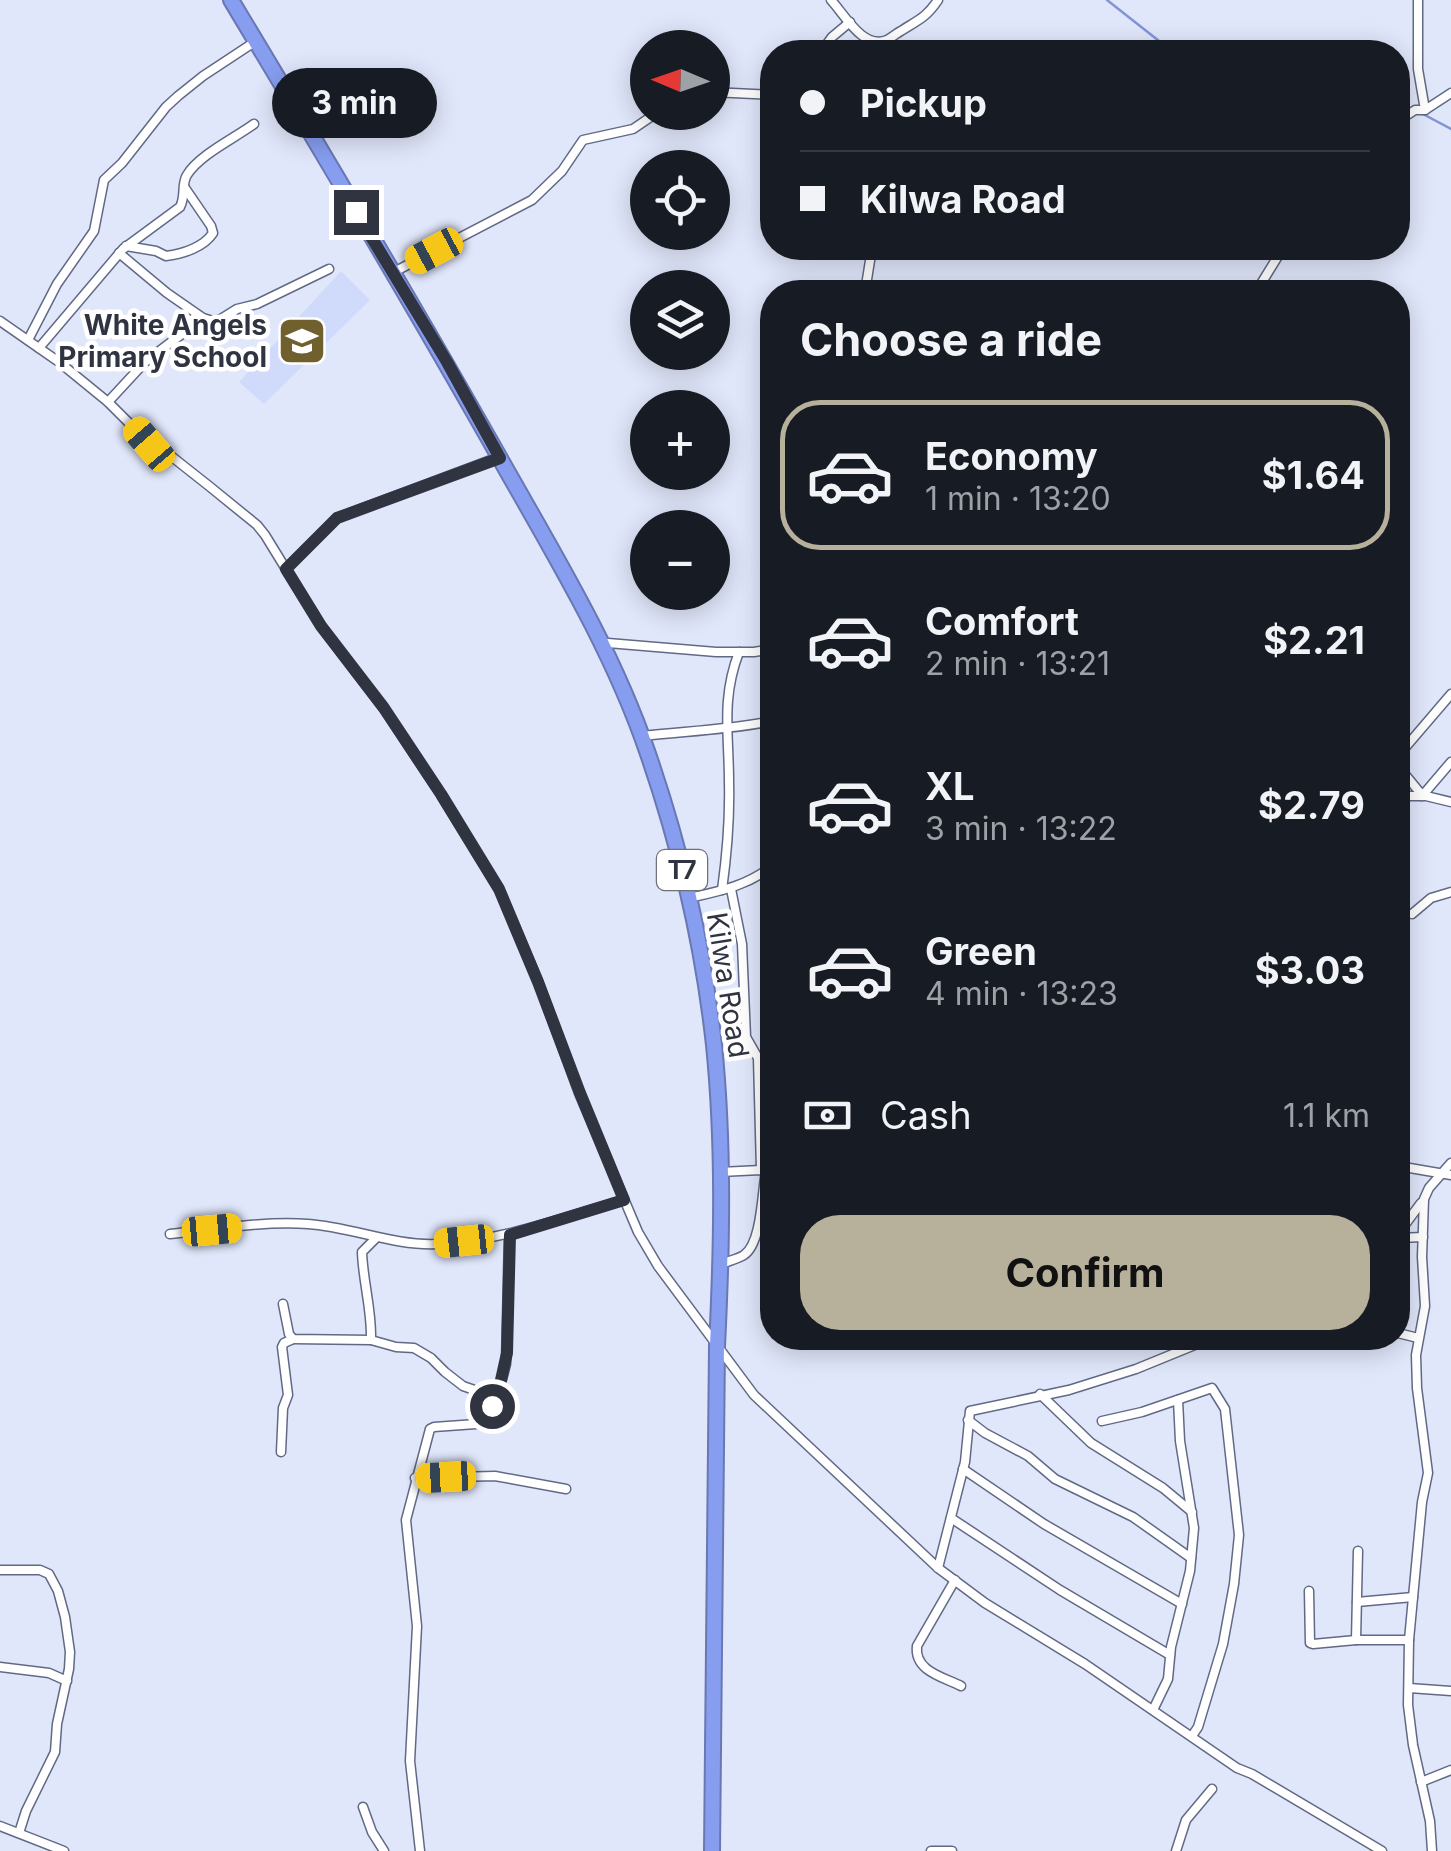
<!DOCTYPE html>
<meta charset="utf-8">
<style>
body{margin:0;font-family:Inter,sans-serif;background:#242831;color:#f1f3f6;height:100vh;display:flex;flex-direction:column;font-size:38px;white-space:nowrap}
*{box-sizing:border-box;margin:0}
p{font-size:32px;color:#9ea1a6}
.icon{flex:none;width:55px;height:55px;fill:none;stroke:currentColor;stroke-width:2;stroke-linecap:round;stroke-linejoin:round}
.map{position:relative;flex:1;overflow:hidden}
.details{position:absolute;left:760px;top:280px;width:650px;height:1070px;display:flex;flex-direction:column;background:#171b24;border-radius:40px;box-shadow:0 5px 25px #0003}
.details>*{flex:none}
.hud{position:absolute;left:760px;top:40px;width:650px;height:220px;border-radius:40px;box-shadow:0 5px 25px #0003;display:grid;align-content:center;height:220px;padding:0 40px;background:#171b24}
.needle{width:65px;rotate:272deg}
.tools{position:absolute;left:630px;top:30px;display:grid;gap:20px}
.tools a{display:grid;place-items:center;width:100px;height:100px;border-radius:50%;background:#171b24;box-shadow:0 5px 25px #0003;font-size:50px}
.end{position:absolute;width:45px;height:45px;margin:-22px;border:12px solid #303441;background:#fff;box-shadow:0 0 0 5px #fff}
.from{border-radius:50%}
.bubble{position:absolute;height:70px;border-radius:35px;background:#171b24;box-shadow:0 5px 25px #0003;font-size:32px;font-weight:700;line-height:70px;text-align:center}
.car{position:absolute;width:30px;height:60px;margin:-30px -15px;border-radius:12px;box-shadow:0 0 8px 2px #0007;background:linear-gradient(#f5c518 24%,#345 0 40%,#f5c518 0 76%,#345 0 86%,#f5c518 0)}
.hud b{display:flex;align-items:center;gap:35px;height:95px;font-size:38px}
.hud b+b{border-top:2px solid #363941}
.hud i{width:25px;height:25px;background:#f1f3f6}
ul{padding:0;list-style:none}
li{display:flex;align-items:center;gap:30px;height:150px;margin:0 20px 15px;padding:0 20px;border:5px solid transparent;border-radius:40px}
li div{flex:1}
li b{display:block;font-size:38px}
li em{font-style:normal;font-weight:700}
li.active{border-color:#b7b19c}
li>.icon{width:90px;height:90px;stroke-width:1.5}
h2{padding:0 40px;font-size:45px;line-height:120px}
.pay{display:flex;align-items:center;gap:25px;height:110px;padding:0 40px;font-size:38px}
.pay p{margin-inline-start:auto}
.cta{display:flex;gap:20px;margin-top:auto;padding:20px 40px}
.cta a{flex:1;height:115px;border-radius:40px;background:#b7b19c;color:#111;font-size:40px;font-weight:700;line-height:115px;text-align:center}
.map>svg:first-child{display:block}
.built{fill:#d0dafa}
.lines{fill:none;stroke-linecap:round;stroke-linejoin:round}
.stream{stroke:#8394d6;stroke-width:2.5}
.street-casing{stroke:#616985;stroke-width:11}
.highway-casing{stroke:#6978b3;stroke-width:18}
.street{stroke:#fff;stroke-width:8}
.highway{stroke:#879df0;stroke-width:14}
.route{stroke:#303441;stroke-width:12}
.labels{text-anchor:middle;stroke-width:9;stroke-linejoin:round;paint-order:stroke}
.shield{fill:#fff;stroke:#6e717a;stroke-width:2.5}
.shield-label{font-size:25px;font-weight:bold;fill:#303441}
.poi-label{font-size:28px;font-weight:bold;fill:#303441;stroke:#fff;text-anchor:end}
.street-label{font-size:28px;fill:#303441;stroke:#fff}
</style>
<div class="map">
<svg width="1451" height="1851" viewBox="0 0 1451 1851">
<rect width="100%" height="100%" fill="#e1e7fb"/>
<polygon class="built" points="341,271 370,300 264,404 239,382"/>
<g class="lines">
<g class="stream">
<polyline points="1107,0 1173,52"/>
<polyline points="1398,106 1409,109"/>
<polyline points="1421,113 1451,129"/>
</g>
<g class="street-casing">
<g id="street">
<path d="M831 0C845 15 863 50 887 40 891 38 897 33 901 31 918 20 926 18 938 0"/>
<polyline points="1418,0 1418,69 1425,110"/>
<polyline points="821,52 832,37 850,22"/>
<polyline points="712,92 772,95"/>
<polyline points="1398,121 1415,110 1425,110 1451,93"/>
<path d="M126 246 156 251 166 256C183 254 204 247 213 233L211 226 185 188"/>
<polyline points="119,253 167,293 203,318 213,321 221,319 237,309 257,304 329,269"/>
<polyline points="392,273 532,200 562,171 583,140 633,129 658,112"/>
<polyline points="865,292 872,248"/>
<polyline points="1256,292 1283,248"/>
<polyline points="0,321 59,362 108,402 154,448 171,456 209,486 257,525 265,535 321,626 384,709 441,795 499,889 538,981 579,1093 638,1232 658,1266 754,1395 938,1568 985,1603 1085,1664 1237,1768 1252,1774 1382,1851"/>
<polyline points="28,340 57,284 94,231 104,180 122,163 166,107 178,96 203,76 256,41"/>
<path d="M39 348 123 249 180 207C186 196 181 184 187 175 199 155 235 138 254 124"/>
<polyline points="108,402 145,362 203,318"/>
<polyline points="286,569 337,518 499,457"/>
<polyline points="603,645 608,643 716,652 754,652 772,649"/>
<path d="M641 736C685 731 729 730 772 721"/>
<polyline points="1398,756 1451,694"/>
<polyline points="1398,766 1422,795"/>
<polyline points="1398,796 1426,796 1451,802"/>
<polyline points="1422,796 1451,762"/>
<polyline points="731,889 742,944 746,1037 758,1058 761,1170"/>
<path d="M722 890C727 854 730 819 729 782 729 734 721 699 739 652"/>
<path d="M689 898C720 891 747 886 772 866"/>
<polyline points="1412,914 1431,898 1451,892"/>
<polyline points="1398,1166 1451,1175"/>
<polyline points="720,1172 761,1170 772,1172"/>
<path d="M170 1234C215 1229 263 1221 308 1224 352 1227 393 1246 437 1244 502 1241 562 1218 624 1200"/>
<polyline points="1398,1234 1421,1203"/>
<polyline points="1398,1238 1423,1237"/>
<path d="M721 1264C728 1261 738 1259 744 1255 762 1243 762 1191 766 1171"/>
<polyline points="283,1304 289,1334 293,1339 371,1340 396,1347 414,1348 431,1358 445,1372 463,1386 497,1398"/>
<polyline points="1398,1333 1418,1338"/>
<path d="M371 1340C372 1310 363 1282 362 1252L376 1238"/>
<polyline points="1040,1394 1091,1443 1163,1488 1192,1512"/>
<polyline points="968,1420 985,1433 1028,1456 1055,1479 1133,1517 1191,1558"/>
<polyline points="1102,1421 1142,1412 1212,1388 1225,1409 1239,1535 1234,1584 1223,1644 1198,1727 1192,1736"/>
<polyline points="281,1452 283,1408 288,1395 282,1347 284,1343 293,1339"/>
<polyline points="963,1469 1044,1524 1182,1604"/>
<polyline points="415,1478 495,1476 566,1489"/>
<polyline points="951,1518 1060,1590 1170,1655"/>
<polyline points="938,1568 965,1462 970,1411 1069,1390 1136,1369 1212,1338"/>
<polyline points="0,1570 40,1570 49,1574 58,1591 65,1617 70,1652 69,1669 57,1724 55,1752 26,1811 19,1833"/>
<path d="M955 1580 917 1646C914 1671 943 1677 961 1686"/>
<polyline points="1309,1591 1310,1643 1313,1644 1356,1640 1409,1640"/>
<polyline points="1357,1602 1413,1597"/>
<polyline points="1356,1640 1358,1551"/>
<polyline points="0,1667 49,1673 67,1681"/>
<polyline points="1409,1688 1451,1691"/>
<polyline points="1153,1710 1168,1679 1171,1647 1190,1571 1194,1528 1180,1441 1178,1400"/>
<polyline points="1421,1782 1451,1770"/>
<polyline points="363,1807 372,1832 384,1851"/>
<polyline points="0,1826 64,1851"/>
<polyline points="420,1851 410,1761 417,1626 406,1520 430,1429 434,1427 476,1424 497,1398 506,1364 509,1235"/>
<polyline points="931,1851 952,1851"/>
<polyline points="1176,1851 1186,1820 1212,1789"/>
<polyline points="1432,1851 1430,1821 1413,1745 1408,1705 1409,1640 1422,1502 1428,1473 1417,1388 1416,1355 1425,1306 1422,1257 1424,1199 1429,1188 1451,1163"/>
</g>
</g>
<g class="highway-casing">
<path id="highway" d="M231 0C323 153 414 306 502 462 555 556 612 649 647 751 680 846 703 945 714 1045 724 1144 722 1246 717 1346L712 1851"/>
</g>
<use href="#street" class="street"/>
<use href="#highway" class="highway"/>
</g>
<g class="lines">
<polyline class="route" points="356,212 447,362 500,458 337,518 286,569 321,626 384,708 441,794 499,889 538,982 580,1093 624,1200 510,1235 507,1353 497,1398 492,1406"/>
</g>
<defs>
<g id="school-square" transform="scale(2.5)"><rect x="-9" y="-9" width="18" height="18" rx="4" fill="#70602e" stroke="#fff"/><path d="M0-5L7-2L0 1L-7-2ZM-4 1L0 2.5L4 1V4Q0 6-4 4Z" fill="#fff"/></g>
</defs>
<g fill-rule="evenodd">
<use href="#school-square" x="302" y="341"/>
</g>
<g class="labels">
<rect class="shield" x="657" y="850" width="50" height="40" rx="8"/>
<g class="shield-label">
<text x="682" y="879">T7</text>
</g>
<g class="poi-label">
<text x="267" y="335">White Angels<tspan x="267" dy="32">Primary School</tspan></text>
</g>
<g class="street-label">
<text transform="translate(728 985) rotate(81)" y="10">Kilwa Road</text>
</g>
</g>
</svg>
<div class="tools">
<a><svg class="needle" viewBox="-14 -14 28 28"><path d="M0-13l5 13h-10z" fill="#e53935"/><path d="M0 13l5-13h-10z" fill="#9ea1a6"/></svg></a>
<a><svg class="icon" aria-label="locate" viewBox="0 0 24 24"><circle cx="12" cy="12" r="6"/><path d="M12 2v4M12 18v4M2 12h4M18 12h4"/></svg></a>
<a><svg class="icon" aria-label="layers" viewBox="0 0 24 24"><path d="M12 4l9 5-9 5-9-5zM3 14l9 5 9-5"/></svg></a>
<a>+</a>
<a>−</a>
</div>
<i class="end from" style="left:492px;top:1406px"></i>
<i class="end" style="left:356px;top:212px"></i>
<div class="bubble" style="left:272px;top:68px;width:165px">3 min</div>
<i class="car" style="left:434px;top:251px;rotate:242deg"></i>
<i class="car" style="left:149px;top:444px;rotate:319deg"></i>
<i class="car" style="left:212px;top:1230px;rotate:85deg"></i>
<i class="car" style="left:464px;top:1241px;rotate:264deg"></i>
<i class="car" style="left:446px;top:1477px;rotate:267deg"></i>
<div class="hud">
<b><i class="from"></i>Pickup</b>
<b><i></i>Kilwa Road</b>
</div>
<section class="details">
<h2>Choose a ride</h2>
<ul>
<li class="active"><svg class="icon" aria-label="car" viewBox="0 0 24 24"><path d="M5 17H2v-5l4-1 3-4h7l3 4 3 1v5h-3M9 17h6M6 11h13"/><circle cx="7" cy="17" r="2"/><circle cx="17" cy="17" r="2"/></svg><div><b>Economy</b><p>1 min · 13:20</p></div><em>$1.64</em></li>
<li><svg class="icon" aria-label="car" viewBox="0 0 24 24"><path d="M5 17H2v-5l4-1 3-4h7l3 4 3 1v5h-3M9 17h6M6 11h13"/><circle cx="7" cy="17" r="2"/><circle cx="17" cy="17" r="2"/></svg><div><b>Comfort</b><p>2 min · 13:21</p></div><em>$2.21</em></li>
<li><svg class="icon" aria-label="car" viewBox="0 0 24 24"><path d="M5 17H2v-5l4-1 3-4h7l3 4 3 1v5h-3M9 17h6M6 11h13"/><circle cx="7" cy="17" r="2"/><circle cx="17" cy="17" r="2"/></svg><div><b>XL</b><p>3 min · 13:22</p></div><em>$2.79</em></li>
<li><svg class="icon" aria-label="car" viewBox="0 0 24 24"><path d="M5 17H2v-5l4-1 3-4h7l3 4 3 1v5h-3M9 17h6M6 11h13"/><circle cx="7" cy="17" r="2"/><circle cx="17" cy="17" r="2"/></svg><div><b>Green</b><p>4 min · 13:23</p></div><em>$3.03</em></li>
</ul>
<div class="pay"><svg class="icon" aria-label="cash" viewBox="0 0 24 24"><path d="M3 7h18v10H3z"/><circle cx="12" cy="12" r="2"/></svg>Cash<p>1.1 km</p></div>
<div class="cta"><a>Confirm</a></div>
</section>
</div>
